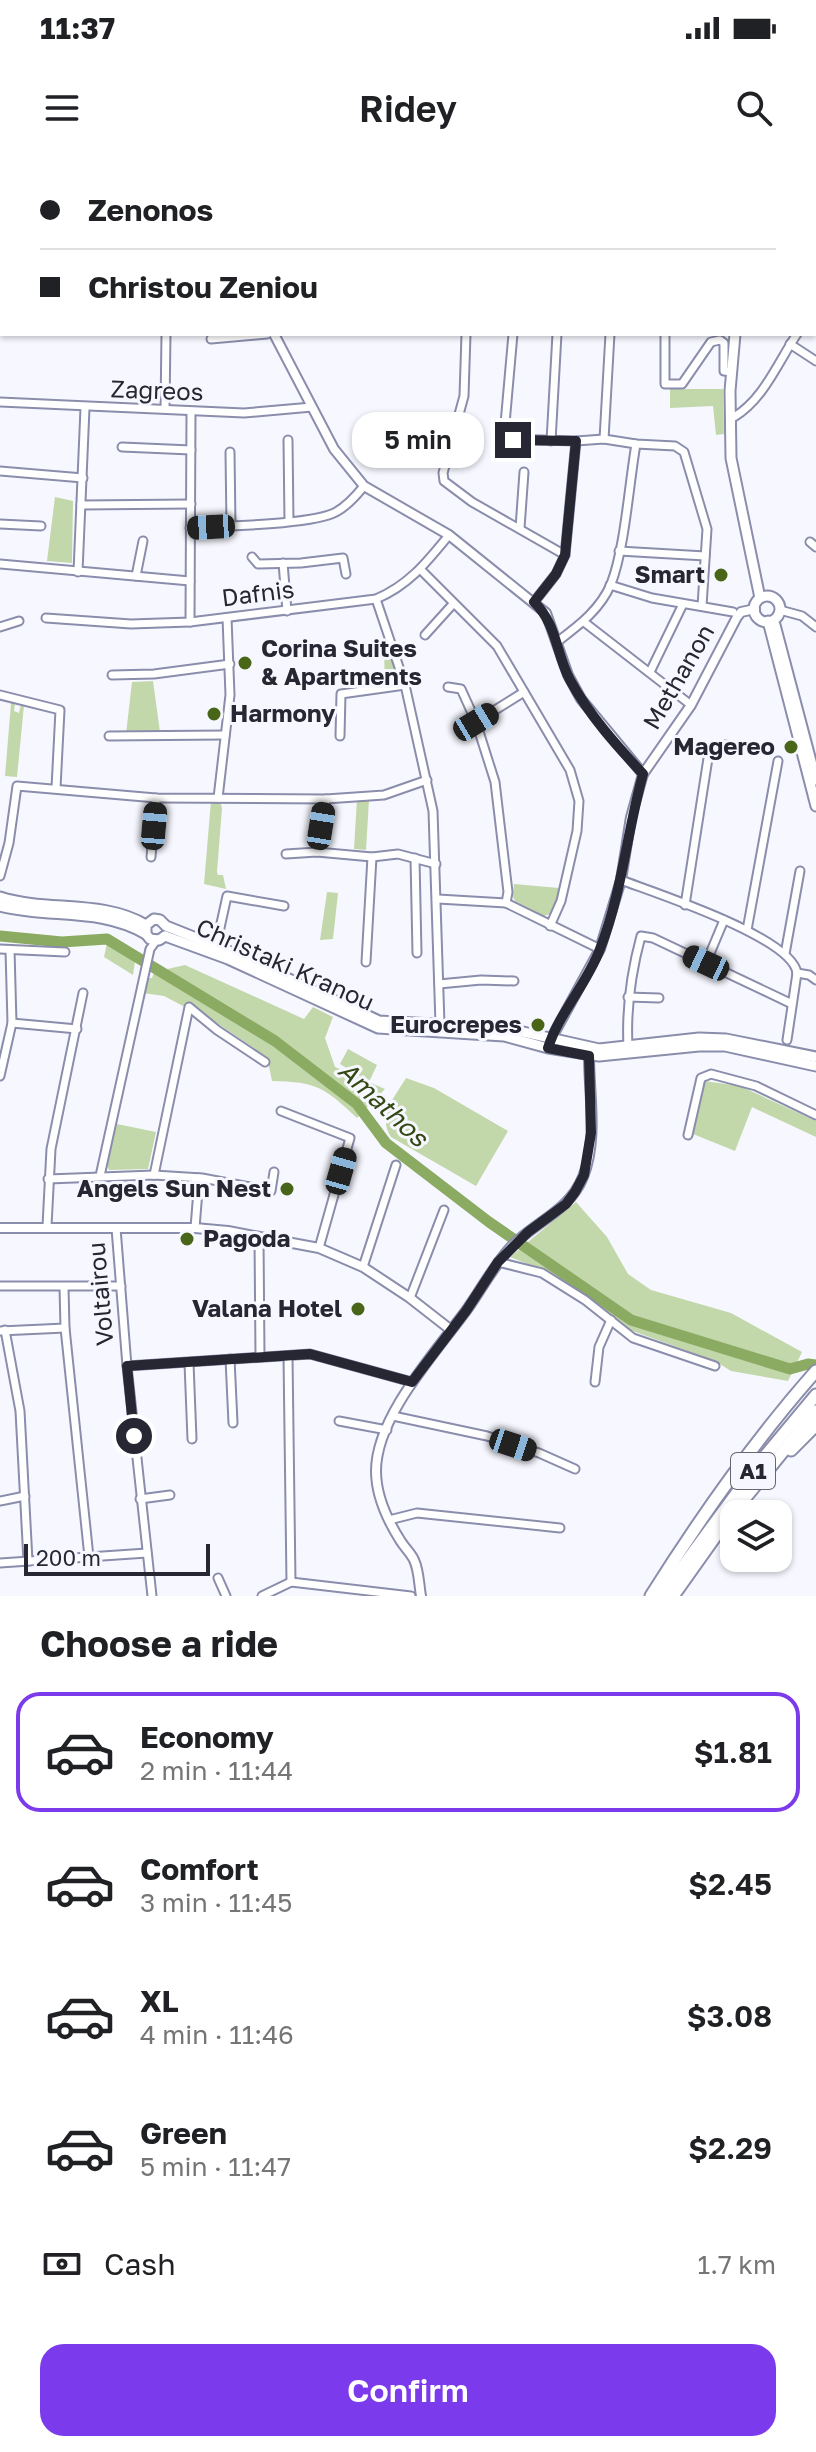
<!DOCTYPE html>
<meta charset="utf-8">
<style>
body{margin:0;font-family:"Golos Text",sans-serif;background:#f2f2f2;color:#202124;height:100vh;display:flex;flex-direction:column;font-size:30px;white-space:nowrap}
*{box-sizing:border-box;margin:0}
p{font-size:26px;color:#757577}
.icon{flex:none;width:44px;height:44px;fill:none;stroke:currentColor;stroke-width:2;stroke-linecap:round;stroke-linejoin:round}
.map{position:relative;height:1436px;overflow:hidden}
.panel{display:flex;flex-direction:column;background:#fff;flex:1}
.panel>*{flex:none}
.hud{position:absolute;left:0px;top:0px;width:816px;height:176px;box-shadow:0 2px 6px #0004;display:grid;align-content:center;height:176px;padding:0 40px;background:#fff}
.controls{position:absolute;left:720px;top:1340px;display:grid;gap:16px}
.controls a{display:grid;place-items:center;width:72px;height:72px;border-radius:16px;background:#fff;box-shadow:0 2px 6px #0004;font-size:40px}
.scale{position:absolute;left:24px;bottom:20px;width:186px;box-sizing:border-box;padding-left:8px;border:4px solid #262733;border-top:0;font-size:22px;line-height:28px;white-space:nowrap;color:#262733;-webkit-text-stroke:6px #f7f8ff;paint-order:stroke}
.end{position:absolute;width:36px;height:36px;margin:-18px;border:10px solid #262733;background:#fff;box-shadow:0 0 0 4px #fff}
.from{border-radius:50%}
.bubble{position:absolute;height:56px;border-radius:24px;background:#fff;box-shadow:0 2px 6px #0004;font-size:26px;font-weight:600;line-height:56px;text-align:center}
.car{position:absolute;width:24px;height:48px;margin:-24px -12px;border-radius:10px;box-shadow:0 0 6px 2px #0007;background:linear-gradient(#222 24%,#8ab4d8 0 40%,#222 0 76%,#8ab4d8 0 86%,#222 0)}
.hud b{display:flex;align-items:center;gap:28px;height:76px;font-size:30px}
.hud b+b{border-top:2px solid #e0e0e0}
.hud i{width:20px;height:20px;background:#202124}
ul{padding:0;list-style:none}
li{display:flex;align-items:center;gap:24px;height:120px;margin:0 16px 12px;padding:0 24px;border:4px solid transparent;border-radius:24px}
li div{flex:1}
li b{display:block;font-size:30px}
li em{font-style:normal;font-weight:600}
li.selected{border-color:#7c3aed}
li>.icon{width:72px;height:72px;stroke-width:1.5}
h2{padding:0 40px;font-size:36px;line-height:96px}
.pay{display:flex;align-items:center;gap:20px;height:88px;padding:0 40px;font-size:30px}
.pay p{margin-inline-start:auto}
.action{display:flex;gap:16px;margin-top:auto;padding:16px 40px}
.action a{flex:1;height:92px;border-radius:24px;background:#7c3aed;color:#fff;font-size:32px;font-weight:600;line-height:92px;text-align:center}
.status{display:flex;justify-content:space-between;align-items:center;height:56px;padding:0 40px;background:#fff;direction:ltr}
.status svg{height:22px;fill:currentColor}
header{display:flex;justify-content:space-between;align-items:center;height:104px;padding:0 40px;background:#fff;font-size:36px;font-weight:600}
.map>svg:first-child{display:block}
.green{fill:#c2d7aa}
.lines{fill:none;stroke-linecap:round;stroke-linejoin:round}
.river{stroke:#8baa62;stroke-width:11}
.minor-casing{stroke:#8a8dab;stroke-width:11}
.tertiary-casing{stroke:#8a8dab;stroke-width:12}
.secondary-casing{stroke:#8a8dab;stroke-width:13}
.trunk-casing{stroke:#8a8dab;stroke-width:15}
.minor{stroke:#fff;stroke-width:7}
.tertiary{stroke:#fff;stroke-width:8}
.secondary{stroke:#fff;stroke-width:9}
.trunk{stroke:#fff;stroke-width:11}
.route{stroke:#262733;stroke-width:10}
.poi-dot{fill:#486518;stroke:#f7f8ff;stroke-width:3}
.labels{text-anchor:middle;stroke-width:6;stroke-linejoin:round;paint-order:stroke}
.shield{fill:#f7f8ff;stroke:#656670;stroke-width:2}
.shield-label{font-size:22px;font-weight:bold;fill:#262733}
.street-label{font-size:24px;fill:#262733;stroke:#f7f8ff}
.poi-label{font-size:24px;font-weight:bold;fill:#262733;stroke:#f7f8ff;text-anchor:end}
.water-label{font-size:26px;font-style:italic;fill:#344814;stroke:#f7f8ff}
</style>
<div class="status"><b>11:37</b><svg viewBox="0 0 49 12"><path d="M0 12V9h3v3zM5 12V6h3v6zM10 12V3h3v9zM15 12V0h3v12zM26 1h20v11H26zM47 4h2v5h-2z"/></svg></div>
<header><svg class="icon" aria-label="menu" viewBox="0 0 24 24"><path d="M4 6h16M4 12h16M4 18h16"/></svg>Ridey<svg class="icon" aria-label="search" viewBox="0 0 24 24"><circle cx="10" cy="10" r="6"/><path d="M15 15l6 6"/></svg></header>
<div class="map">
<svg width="816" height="1436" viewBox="0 0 816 1436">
<rect width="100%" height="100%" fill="#f7f8ff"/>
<g class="green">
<polygon points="670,229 723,229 724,274 716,275 713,246 670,248"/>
<polygon points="55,337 73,341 72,403 47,401"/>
<polygon points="387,473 405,525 385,528 384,489"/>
<polygon points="153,521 160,572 126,574 132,522"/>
<polygon points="11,543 15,543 14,551 19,553 21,544 24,545 17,617 5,616"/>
<polygon points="357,639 369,640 366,690 354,689"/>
<polygon points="211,641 220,641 222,648 217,712 218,715 223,715 226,729 204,724"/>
<polygon points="514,724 559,728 553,753 544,756 515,741 513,737"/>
<polygon points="327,732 338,733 333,779 320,780"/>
<polygon points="107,783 135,801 133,815 104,797"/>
<path d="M185 805 304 859 313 847 333 857 325 878 335 907 367 921 340 904 348 889 377 905 369 922 385 929 357 958C324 927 317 922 272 921L267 897 189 844 185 847 164 836 143 833 146 818H152L154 812Z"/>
<path d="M406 918 434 928 508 971 476 1026 391 977C377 955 395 937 406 918Z"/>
<polygon points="704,921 740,926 816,961 816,977 752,947 735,991 693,974"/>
<polygon points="117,964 156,972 148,1009 109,1010 106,1003"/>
<polygon points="576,1042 607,1077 628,1114 651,1130 731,1153 802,1192 788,1221 731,1211 715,1201 630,1170 550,1113 510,1097"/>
</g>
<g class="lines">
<polyline class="river" points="0,776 62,782 107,779 275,881 357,944 386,983 489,1062 631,1160 790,1209 808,1204 816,1205"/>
<g class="minor-casing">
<g id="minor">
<polyline points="224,0 224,2"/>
<polyline points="280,0 280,2"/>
<polyline points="500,0 500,2"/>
<polyline points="578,0 579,2"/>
<polyline points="638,0 639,2"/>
<polyline points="168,2 168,0"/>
<polyline points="334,2 334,0"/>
<polyline points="0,114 1,114"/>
<polyline points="814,151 816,148"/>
<polyline points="0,162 2,162"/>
<polyline points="466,174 464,236 443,313 444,321 472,342 565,395"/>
<polyline points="513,174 504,275 508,279 576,281 604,279 636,284 675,286 684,292 707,369 702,446"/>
<polyline points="665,174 665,224 682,224 711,182 720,180 724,183 724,211 732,212"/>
<polyline points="211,179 267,174"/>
<polyline points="790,184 816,201"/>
<polyline points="0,242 244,253 312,247"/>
<polyline points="165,249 166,174"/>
<path d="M734 257C764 239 778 202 797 174"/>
<polyline points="604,279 610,174"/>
<polyline points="288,280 289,361"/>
<polyline points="551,281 557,174"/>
<polyline points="122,287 191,290"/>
<polyline points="230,292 231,366"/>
<polyline points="0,311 83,318"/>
<polyline points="81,345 191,344"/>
<polyline points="0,364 41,366"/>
<path d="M190 368C221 366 312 365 336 352 347 346 356 336 364 326"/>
<polyline points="520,368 524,312"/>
<polyline points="810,382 816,387"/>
<polyline points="619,391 705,396"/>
<polyline points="252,397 258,404 301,403 343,398 346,414"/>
<polyline points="283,403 287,451"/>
<polyline points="0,404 190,421"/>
<polyline points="421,410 497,486 570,610 579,641 577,671 561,741 550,766"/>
<polyline points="78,412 85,248"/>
<polyline points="136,416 143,381"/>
<polyline points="610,425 652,438 733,452"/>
<polyline points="376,439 405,525 433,651 440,864"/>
<polyline points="534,442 556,414 565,395 576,281"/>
<polyline points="780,450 802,456 816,467"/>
<path d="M46 458 131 464 190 462 376 439C409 425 427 402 449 375"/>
<polyline points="190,462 191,252"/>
<polyline points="584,462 691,545"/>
<polyline points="0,467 19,461"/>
<polyline points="425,475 453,444"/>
<path d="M557 482C578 466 600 450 611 424 625 388 629 324 636 284"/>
<polyline points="650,512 683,444"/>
<polyline points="112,515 154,514 230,504"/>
<polyline points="448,527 461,529 476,562 495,622 508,732 506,743"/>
<polyline points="0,535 60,550 56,628"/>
<polyline points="476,562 524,532"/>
<polyline points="109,576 225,575"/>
<polyline points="340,576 341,534 405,525"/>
<polyline points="218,638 230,535 227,458"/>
<polyline points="317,692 326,639"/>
<polyline points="286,694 317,692 372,697 398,694 436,704"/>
<polyline points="151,697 156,638"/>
<polyline points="415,698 417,793"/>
<polyline points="0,716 9,683 17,626 156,638 326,639 384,635 427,620"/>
<path d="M621 720C655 733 792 777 797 813"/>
<polyline points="438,739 506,743 600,789"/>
<polyline points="685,745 709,592 715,586 726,585"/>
<polyline points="747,770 778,601"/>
<polyline points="216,786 227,736 284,746"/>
<polyline points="0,789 65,792"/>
<polyline points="785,794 800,711"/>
<polyline points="366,802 372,697"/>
<polyline points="706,803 724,760"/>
<polyline points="797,813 809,815 816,820"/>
<polyline points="439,824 481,820 514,821"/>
<polyline points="628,837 659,838"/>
<polyline points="12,863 77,869"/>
<polyline points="787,880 797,813"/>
<path d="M628 886C626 847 631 813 641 776L653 778 790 843"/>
<polyline points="0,916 12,863 10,790"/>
<polyline points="281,951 350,978 319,1088"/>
<polyline points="688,975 701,918 711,914 756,926 816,955"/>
<polyline points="154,1015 189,847 217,870 265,902"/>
<polyline points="100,1016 150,789 156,781"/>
<polyline points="48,1019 154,1015 202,1018 271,1031 274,1012"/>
<polyline points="47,1066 51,989 83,833"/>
<polyline points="116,1068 127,1206 152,1436"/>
<polyline points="195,1068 199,1018"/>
<polyline points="259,1078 260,1196"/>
<polyline points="498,1102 542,1113 585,1140 633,1178 715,1206"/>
<polyline points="363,1107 396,1005"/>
<polyline points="0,1126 121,1126"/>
<polyline points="64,1127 65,1168 89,1397"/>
<polyline points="410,1138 444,1050"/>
<polyline points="5,1170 20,1251 28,1401"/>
<polyline points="0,1171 65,1168"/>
<polyline points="288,1196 291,1422"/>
<polyline points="230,1199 233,1263"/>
<polyline points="189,1203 192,1279"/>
<polyline points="127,1206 310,1194 412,1222"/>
<polyline points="595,1222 599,1187 611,1160"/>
<polyline points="393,1256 487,1276 539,1293 575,1309"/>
<polyline points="339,1261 387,1270"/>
<polyline points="140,1339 170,1335"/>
<polyline points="0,1341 25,1336"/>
<polyline points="389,1360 417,1353 560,1368"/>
<polyline points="0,1403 147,1393"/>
<polyline points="218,1418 226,1436"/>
<polyline points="262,1436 291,1422 411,1436"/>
</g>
</g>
<g class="tertiary-casing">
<g id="tertiary">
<polyline points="274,174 334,289 364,326 449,375 546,453 568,515 581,539 643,614"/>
<polyline points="551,879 600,789 621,720 631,657 643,614 691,545 737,457 741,452 755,449"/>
<polyline points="0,1068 195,1068 228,1071 319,1088 363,1107 410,1138 451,1170"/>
<path d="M421 1436C419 1425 419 1410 414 1400 411 1393 404 1387 400 1380 388 1361 376 1335 376 1311 376 1256 437 1191 468 1148 482 1128 493 1107 510 1088 534 1062 569 1052 583 1017 598 979 589 935 589 896"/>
</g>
</g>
<g class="secondary-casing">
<g id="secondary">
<polyline points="714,0 715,2"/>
<polyline points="0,49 2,49"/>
<polyline points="735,174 730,231 731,298 760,438"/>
<circle cx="767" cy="449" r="13"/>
<polyline points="768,461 816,646"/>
<polyline points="775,465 816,620"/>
<path d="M0 737C48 752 102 739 146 765"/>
<path d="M0 746C50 759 99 747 146 774"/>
<polyline points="165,776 159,780 150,779 146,774 146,765 154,759 160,760 166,766 231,792 379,861 505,868 599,889 699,878 726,879 816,897"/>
<polyline points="165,776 228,799 378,868 504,876 548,888 599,896 699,886 725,886 816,906"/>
</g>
</g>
<g class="trunk-casing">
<g id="trunk">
<polyline points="791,1290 816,1265"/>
<path d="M651 1436C700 1358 755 1280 816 1211"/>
<polyline points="661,1436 756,1307 816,1235"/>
<polyline points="673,1436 727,1360 816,1251"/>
</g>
</g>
<use href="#minor" class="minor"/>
<use href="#tertiary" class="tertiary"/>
<use href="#secondary" class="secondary"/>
<use href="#trunk" class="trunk"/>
</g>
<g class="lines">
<path class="route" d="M134 1276 127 1206 310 1194 412 1222 466 1151 498 1102 528 1072 566 1044 575 1032 584 1015 591 973 589 896 548 888C559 853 587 824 600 789 622 733 627 672 643 614 616 585 589 555 570 520 556 494 557 464 534 442L556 414 565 395 576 281 513 280"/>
</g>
<g class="poi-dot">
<circle cx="721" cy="415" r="8"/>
<circle cx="245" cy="503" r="8"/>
<circle cx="214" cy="554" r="8"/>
<circle cx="791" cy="587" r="8"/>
<circle cx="538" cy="865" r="8"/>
<circle cx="287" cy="1029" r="8"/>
<circle cx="187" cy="1079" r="8"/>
<circle cx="358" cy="1149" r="8"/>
</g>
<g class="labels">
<rect class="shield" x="731" y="1293" width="44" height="36" rx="6"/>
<g class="shield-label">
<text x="753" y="1319">A1</text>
</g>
<g class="street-label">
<text transform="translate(157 231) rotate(2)" y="8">Zagreos</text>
<text transform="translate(258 434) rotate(-7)" y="8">Dafnis</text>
<text transform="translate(679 517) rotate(-60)" y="8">Methanon</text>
<text transform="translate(285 805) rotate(24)" y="8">Christaki Kranou</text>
<text transform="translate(101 1134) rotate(-95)" y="8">Voltairou</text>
</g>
<g class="poi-label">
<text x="705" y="423">Smart</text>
<text x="261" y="497" text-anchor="start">Corina Suites<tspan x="261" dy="28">&amp; Apartments</tspan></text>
<text x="230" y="562" text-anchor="start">Harmony</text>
<text x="775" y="595">Magereo</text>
<text x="522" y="873">Eurocrepes</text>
<text x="271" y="1037">Angels Sun Nest</text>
<text x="203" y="1087" text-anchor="start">Pagoda</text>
<text x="342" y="1157">Valana Hotel</text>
</g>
<g class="water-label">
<text transform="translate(383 944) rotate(43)" y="9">Amathos</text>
</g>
</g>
</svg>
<div class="controls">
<a><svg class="icon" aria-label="layers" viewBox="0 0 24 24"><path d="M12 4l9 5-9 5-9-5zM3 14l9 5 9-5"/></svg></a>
</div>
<div class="scale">200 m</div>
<i class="end from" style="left:134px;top:1276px"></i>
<i class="end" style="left:513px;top:280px"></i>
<div class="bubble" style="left:352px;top:252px;width:132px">5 min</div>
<i class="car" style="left:211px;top:367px;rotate:267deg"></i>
<i class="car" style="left:476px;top:562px;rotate:59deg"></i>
<i class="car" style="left:154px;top:666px;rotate:5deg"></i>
<i class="car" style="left:321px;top:666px;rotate:9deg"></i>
<i class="car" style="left:706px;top:803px;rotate:295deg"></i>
<i class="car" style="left:341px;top:1011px;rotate:16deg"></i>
<i class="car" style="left:513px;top:1285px;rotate:108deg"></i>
<div class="hud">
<b><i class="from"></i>Zenonos</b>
<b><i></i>Christou Zeniou</b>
</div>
</div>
<section class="panel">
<h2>Choose a ride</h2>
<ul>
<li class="selected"><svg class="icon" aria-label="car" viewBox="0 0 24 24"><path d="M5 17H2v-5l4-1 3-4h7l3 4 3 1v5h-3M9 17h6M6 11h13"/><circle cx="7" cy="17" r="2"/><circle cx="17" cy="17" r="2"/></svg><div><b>Economy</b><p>2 min · 11:44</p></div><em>$1.81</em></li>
<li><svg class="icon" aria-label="car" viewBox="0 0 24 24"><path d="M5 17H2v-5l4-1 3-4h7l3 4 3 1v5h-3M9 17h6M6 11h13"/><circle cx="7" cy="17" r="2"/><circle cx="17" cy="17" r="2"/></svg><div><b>Comfort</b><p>3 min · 11:45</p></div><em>$2.45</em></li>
<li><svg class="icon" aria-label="car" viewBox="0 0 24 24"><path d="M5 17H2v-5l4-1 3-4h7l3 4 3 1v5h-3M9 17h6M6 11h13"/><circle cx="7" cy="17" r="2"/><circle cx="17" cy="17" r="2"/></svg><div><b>XL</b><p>4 min · 11:46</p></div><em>$3.08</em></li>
<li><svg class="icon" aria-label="car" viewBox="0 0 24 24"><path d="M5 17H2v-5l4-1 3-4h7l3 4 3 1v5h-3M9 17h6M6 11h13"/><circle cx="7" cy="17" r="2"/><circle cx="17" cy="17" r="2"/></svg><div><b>Green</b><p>5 min · 11:47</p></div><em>$2.29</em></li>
</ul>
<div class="pay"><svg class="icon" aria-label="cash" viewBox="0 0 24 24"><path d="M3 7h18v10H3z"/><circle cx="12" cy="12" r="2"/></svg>Cash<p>1.7 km</p></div>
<div class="action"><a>Confirm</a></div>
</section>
